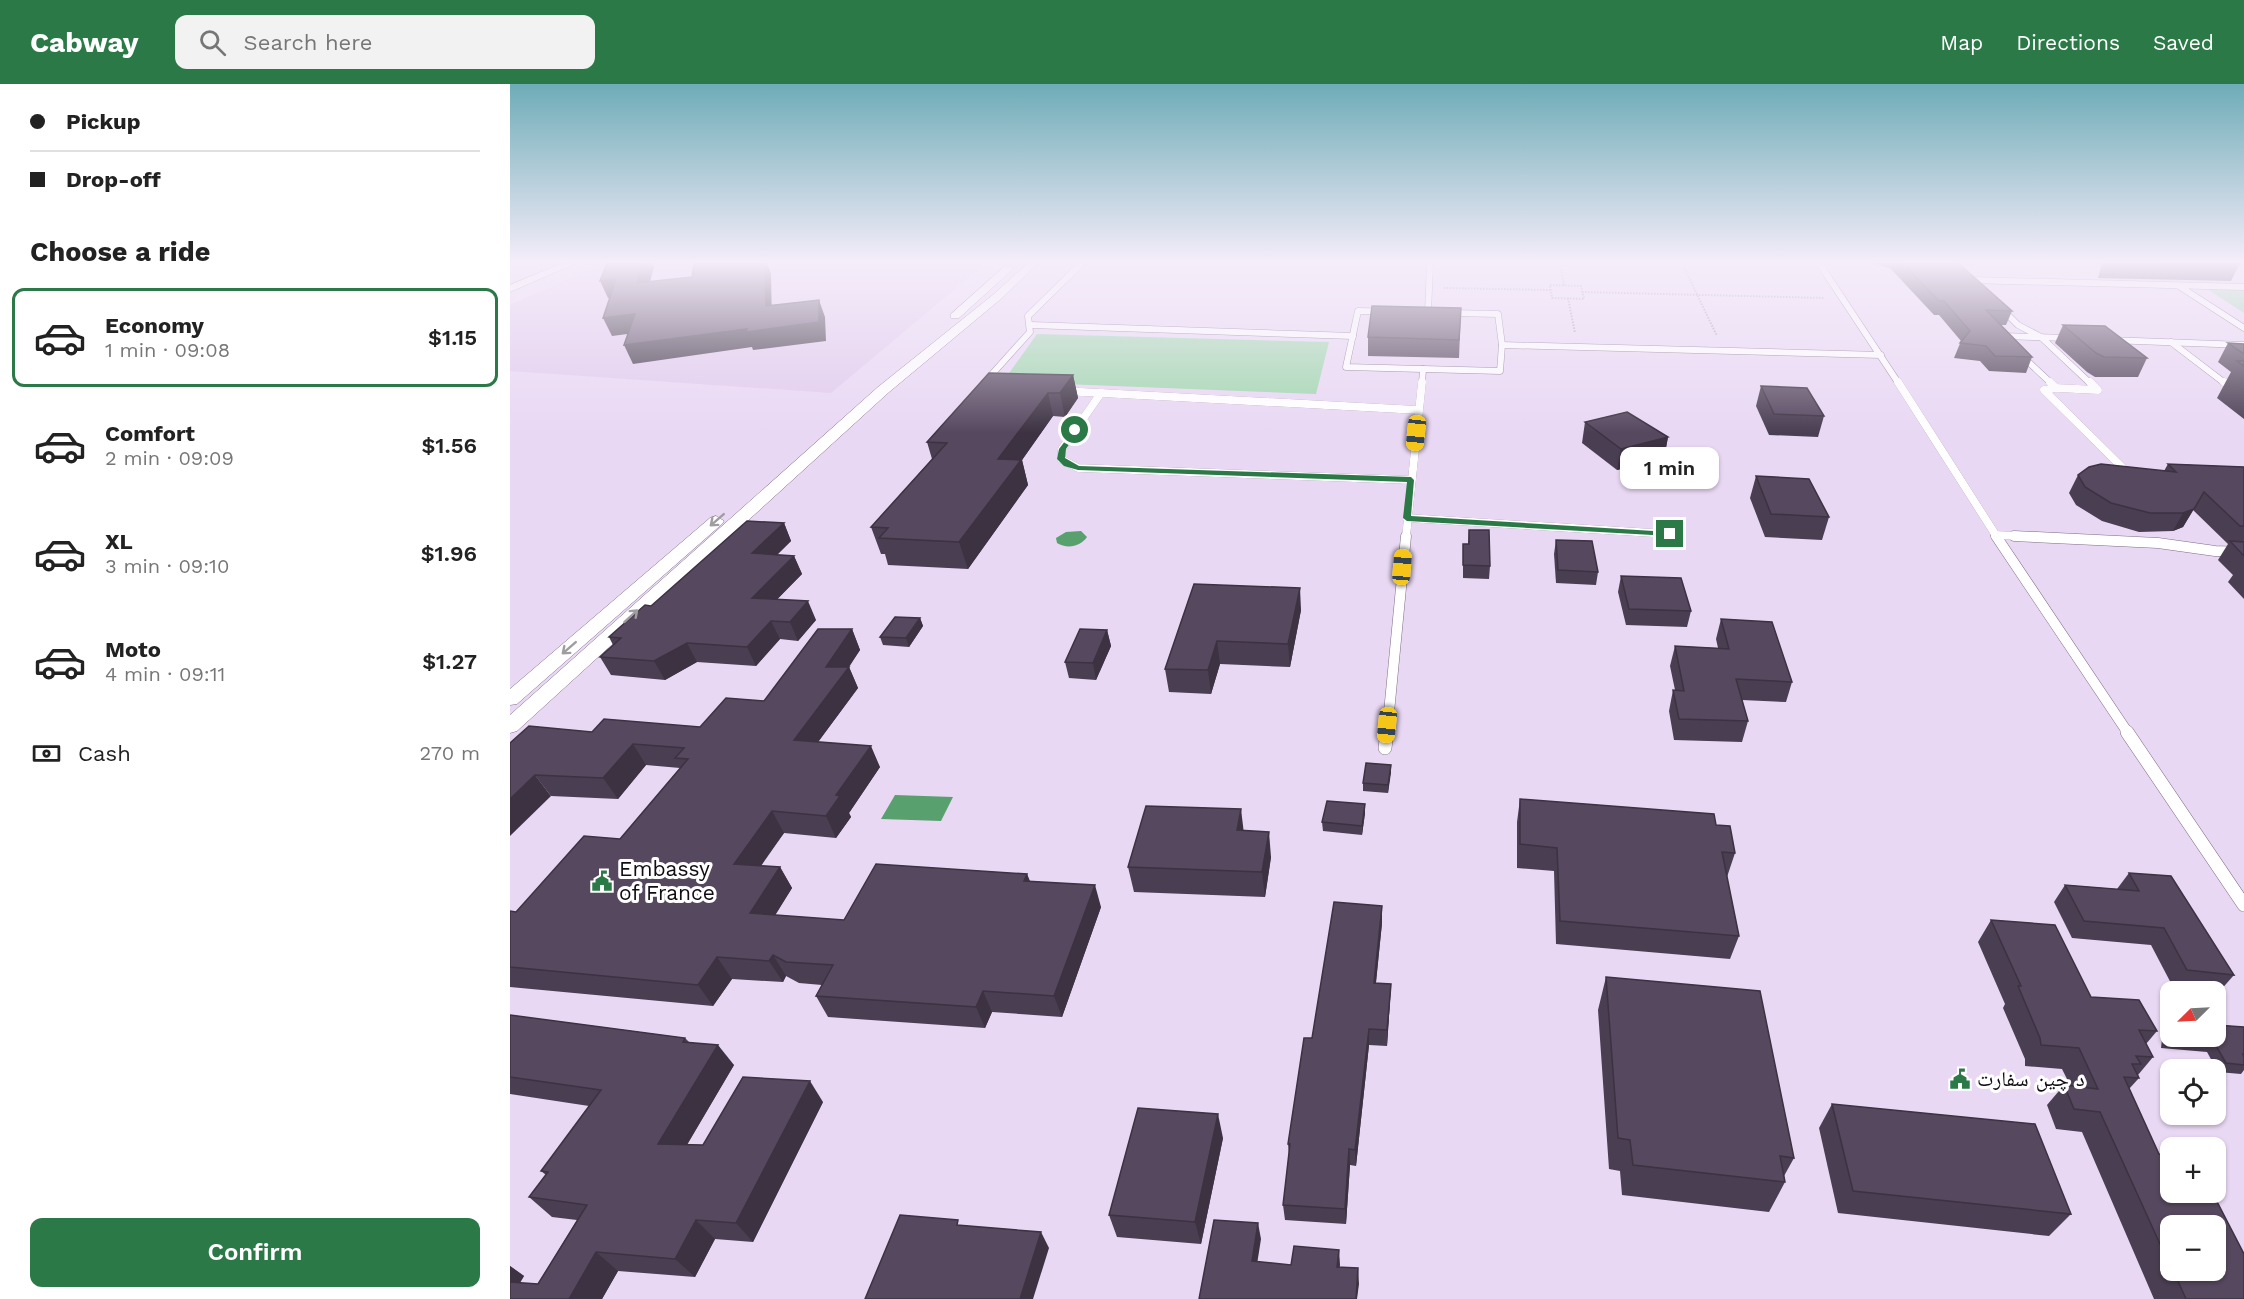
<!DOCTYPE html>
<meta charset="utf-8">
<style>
body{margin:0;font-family:"Work Sans","Noto Naskh Arabic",sans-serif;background:#f2f2f2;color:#222;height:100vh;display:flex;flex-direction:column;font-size:22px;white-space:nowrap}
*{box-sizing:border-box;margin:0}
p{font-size:20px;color:#767676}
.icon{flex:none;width:33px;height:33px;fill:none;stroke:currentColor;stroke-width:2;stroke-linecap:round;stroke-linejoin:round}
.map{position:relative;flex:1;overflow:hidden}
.sheet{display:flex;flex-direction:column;background:#fff;width:510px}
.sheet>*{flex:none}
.hud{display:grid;align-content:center;height:132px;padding:0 30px;background:#fff}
.needle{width:39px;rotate:246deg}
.fabs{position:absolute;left:1650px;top:897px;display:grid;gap:12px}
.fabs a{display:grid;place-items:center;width:66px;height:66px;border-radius:12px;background:#fff;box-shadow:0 2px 4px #0004;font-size:30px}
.end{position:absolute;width:27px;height:27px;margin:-14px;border:8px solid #2c7948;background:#fff;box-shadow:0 0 0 3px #fff}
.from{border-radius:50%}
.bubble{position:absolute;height:42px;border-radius:12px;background:#fff;box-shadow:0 2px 4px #0004;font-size:20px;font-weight:600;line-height:42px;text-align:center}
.car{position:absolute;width:18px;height:36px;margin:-18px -9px;border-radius:8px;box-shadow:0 0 4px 2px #0007;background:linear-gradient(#f5c518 24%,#345 0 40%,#f5c518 0 76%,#345 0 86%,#f5c518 0)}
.hud b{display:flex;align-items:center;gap:21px;height:57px;font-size:22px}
.hud b+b{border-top:2px solid #e0e0e0}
.hud i{width:15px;height:15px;background:#222}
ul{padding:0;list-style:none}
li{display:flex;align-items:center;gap:18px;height:99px;margin:0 12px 9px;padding:0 18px;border:3px solid transparent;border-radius:12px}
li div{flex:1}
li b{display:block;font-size:22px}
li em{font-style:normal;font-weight:600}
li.active{border-color:#2c7948}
li>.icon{width:54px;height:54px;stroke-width:1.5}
h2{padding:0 30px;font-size:27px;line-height:72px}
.pay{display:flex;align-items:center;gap:15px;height:66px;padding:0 30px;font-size:22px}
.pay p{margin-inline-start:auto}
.action{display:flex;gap:12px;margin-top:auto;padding:12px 30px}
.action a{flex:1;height:69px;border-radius:12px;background:#2c7948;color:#fff;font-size:24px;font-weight:600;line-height:69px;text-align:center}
header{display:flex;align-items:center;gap:36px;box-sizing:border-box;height:84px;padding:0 30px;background:#2c7948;color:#fff}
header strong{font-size:28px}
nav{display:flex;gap:33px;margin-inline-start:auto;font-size:21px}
.search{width:420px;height:54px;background:#f2f2f2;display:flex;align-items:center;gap:15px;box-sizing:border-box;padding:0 21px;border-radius:12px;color:#767676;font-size:22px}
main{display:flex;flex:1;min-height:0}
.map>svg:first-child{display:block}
.built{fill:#e0cbed}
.green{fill:#9fd6ad}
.water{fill:#58a06e}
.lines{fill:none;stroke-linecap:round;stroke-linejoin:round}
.lane-far3-casing{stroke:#7c6d86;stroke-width:7}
.lane-far2-casing{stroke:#7c6d86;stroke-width:8}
.lane-far1-casing{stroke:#7c6d86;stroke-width:11}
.lane-casing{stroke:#7c6d86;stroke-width:14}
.street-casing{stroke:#7c6d86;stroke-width:1}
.path{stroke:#a89ab1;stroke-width:2;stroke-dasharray:1.5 1.5;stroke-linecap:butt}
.lane-far3{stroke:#fff;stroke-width:6}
.lane-far2{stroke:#fff;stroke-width:8}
.lane-far1{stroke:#fff;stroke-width:10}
.lane{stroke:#fff;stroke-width:13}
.street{fill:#fff;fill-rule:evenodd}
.wall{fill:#4a3e52;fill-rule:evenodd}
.shaded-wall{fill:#3c3242}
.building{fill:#56485f;stroke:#3c3242;stroke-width:1.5}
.oneway{stroke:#a09da1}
.route{fill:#2c7948}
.labels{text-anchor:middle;stroke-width:6;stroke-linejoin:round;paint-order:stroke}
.near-poi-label{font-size:21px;fill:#110b14;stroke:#fff;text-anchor:start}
</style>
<header>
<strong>Cabway</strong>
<div class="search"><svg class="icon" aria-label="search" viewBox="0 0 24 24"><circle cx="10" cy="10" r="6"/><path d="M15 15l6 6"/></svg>Search here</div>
<nav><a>Map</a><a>Directions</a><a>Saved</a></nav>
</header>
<main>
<section class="sheet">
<div class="hud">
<b><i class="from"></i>Pickup</b>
<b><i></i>Drop-off</b>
</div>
<h2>Choose a ride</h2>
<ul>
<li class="active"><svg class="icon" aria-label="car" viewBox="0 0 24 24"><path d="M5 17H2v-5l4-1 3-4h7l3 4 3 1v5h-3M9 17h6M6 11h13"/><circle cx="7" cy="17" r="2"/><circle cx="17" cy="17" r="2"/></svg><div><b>Economy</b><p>1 min · 09:08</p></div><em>$1.15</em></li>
<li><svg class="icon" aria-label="car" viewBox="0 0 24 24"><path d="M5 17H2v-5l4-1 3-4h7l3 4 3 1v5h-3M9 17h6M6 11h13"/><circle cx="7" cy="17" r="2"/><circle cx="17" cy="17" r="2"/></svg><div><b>Comfort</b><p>2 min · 09:09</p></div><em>$1.56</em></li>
<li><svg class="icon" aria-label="car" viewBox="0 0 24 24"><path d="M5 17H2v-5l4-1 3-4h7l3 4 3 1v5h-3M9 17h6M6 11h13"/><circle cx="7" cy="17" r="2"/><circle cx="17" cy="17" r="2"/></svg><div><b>XL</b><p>3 min · 09:10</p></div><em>$1.96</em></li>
<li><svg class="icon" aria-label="car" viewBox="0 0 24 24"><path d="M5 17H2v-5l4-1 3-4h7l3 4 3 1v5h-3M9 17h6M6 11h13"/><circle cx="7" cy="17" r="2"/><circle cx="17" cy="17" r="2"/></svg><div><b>Moto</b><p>4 min · 09:11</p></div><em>$1.27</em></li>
</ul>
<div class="pay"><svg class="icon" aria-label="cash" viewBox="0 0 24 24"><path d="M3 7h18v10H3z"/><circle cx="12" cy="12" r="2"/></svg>Cash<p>270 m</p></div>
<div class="action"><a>Confirm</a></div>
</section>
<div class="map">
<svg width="1734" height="1215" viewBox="0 0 1734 1215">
<rect width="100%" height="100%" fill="#e9d8f4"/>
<polygon class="built" points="94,179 476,179 321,309 0,287 0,221"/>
<g class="green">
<polygon points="1697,205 1734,206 1734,229"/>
<polygon points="527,250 819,258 806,310 529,299 497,292"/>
</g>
<g class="water">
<path d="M571 447 577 453C570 463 557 465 547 459L546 454 556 448Z"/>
<polygon points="385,711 443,713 431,737 371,735"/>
</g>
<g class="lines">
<g class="lane-far3-casing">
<g id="lane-far3">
<polyline points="1309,179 1389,300"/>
<polyline points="1463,199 1460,196 1734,203"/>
<polyline points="1669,202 1734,244"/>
<polyline points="1490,223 1508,241 1531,253 1581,300"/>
<polygon points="848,227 988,230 992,261 990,287 836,283"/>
<polyline points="918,229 920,179"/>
<polyline points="521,241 843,252"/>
<polyline points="1494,254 1491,252 1560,254"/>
<polyline points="1599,256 1734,261"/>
<polyline points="1661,258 1716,300"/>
<polyline points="992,261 1371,271"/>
<polyline points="1511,271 1542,300"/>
<polyline points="474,299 520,248 518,232 572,179"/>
<polyline points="912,300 913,285"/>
</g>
</g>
<g class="lane-far2-casing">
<g id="lane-far2">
<polyline points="1388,298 1487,453"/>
<polyline points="1540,298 1546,304 1534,306 1620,391"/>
<polyline points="1714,298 1720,303 1734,307"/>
<polyline points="1546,304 1588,306 1580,298"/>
<polyline points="552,307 591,309 552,365 551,375 568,384 901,396"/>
<polyline points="591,309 908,326"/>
<polyline points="897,434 1160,450"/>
<polyline points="1485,451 1534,453"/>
<polyline points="896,453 912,298"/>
</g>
</g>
<g class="lane-far1-casing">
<g id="lane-far1">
<polyline points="1486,452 1618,649"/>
<polyline points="1504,452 1648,459 1705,467 1734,468"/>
<polyline points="877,649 896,452"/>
</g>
</g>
<g class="lane-casing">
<g id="lane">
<polyline points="1617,648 1734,821"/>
<polyline points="875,664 877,648"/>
</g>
</g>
<g class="street-casing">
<g id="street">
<polygon points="53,179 66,179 0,208 0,201"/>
<polygon points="518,179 528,179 492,214 378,309 7,647 0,649 0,631 368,303 484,210"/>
<polygon points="495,182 504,184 449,234 441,234 441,230"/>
<polygon points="206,432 214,437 212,440 7,620 0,621 0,605 200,434"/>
</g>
</g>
<g class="path">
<polyline points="1050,179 1054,201"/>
<polyline points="1172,179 1207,252"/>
<polygon points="1040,201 1071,202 1074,215 1042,214"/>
<polyline points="934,204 1041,206"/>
<polyline points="1072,208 1315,214"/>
<polyline points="1058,214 1065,249"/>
</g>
<use href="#lane-far3" class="lane-far3"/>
<use href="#lane-far2" class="lane-far2"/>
<use href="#lane-far1" class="lane-far1"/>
<use href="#lane" class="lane"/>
<use href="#street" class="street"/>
</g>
<g class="wall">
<polygon points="1363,179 1448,179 1502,227 1496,241 1491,241 1522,273 1516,289 1479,287 1470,277 1444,274 1451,257 1429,231 1424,231 1381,185"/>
<polygon points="1592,179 1730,179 1721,197 1588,194"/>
<polygon points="951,224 949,274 858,272 858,253"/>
<polygon points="1553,241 1637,274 1628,293 1585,293 1577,288 1545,259"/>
<polygon points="1718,259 1734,260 1734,335 1707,314 1721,288 1708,278"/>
<polygon points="563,291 568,314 555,333 543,332 512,376 518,401 458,485 378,481 375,470 371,470 361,443 422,375 417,358"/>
<polygon points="1251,302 1314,332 1308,353 1259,351 1246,322"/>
<polygon points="1075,338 1158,353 1154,374 1107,386 1072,359"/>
<polygon points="1658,380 1734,383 1734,515 1718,498 1723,491 1708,476 1718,460 1683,426 1673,443 1663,447 1629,448 1592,437 1566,421 1559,409 1568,391 1654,387"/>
<polygon points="1246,392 1319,433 1312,456 1255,453 1240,414"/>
<polygon points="274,439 281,457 267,471 284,472 292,490 267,515 306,536 288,557 270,555 246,582 187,578 155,596 101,591 90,573 103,561 99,553 141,522"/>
<polygon points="959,446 980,482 979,495 953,494 953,460 958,460"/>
<polygon points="1046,456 1088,488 1086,501 1046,499 1044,470"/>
<polygon points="1111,492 1181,527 1177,543 1116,541 1108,508"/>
<polygon points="684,500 791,526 780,583 710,580 701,610 659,608 655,585"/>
<polygon points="410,534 413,542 399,563 373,561 370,553"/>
<polygon points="1211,535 1282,598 1276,618 1232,616 1238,637 1232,658 1164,656 1159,627 1163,606 1165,606 1160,582 1165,562 1208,564 1206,555"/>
<polygon points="342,545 350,566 338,583 339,583 348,604 308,658 370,683 339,729 341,733 326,754 274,749 262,765 250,782 270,783 282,804 265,831 334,836 517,790 520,797 591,823 552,933 482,928 475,944 318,933 306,912 312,901 289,899 276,892 273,898 222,895 203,922 0,903 0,827 6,828 110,755 170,684 136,681 108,715 41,712 0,659 82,648 190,643 254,617"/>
<polygon points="597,546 601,562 586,596 559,594 555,578"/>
<polygon points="881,681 878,709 853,707 853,699"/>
<polygon points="1010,715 1206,741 1225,769 1217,793 1229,852 1220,875 1046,860 1044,787 1007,784 1007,738"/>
<polygon points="855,720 855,729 852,751 813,747 812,738"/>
<polygon points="734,747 761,773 755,813 624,808 618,783"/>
<polygon points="1619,789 1724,891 1709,908 1663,903 1641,861 1562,854 1544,818 1555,801 1607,805"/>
<path d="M1481 836 1581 913 1647 947 1636 960 1643 973 1628 991 1629 994 1619 1005 1649 1070 1734 1215H1644L1572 1048 1546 1045 1537 1021 1554 1001H1560L1552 985 1515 982V975L1493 924 1495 920 1468 858ZM1660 1142 1706 1186H1660Z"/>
<polygon points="872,839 866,899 881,900 880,917 877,962 859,961 846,1082 840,1081 836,1140 775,1136 773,1121 779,1071 778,1060 802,954"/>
<polygon points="1096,893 1284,1074 1274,1092 1275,1098 1259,1128 1112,1111 1110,1087 1099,1085 1088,926"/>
<polygon points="0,931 175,954 179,958 224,981 177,1061 193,1061 313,1018 243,1158 205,1155 185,1193 108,1187 92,1215 0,1215 0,1182 14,1192 10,1199 28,1200 67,1136 42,1133 19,1113 36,1091 31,1087 79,1022 0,1010"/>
<polygon points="1660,937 1734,943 1734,986 1731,990 1708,988 1697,968 1651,964 1653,946"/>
<polygon points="1322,1020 1561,1130 1539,1152 1328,1129 1309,1044"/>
<polygon points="713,1054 691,1160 607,1153 599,1131"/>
</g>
<g class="shaded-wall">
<polygon points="133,179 142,179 144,183 135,216 127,199"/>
<polygon points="253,179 257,179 261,190 262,240 256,222"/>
<polygon points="106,195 114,212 98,214 90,197"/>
<polygon points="309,216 315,233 316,257 243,266 242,263 123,280 114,261"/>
<polygon points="125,230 133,248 102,252 93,234"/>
<polygon points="563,291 568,314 555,333 550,309"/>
<polygon points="538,309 543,332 512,376 518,401 458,485 449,458 488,375"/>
<polygon points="1158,353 1154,374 1107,386 1111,365"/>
<polygon points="1684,425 1673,443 1663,447 1673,429"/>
<polygon points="274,439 281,457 250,487 242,469"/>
<polygon points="284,472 292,490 251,532 242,514"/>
<polygon points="790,504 791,526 780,583 778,560"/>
<polygon points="298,517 306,536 288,557 280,538"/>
<polygon points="410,534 413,542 399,563 396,554"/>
<polygon points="261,537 270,555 246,582 237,563"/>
<polygon points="342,545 350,566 332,594 339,583 348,604 294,677 284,656 316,583"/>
<polygon points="597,546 601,562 586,596 583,579"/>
<polygon points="707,557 710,580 701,610 698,586"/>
<polygon points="177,559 187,578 155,596 144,577"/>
<polygon points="123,660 136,681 108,715 93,694"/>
<polygon points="361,662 370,683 339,729 341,733 326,754 316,732 326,711"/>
<polygon points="881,681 881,689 878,709 878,701"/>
<polygon points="25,691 41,712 0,752 0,715"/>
<polygon points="855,720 855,729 852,751 852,742"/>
<polygon points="731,725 734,750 727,746"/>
<polygon points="262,727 274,749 237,802 224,780"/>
<polygon points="759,748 761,773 755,813 752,788"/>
<polygon points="270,783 282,804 253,851 240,829"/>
<polygon points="517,790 524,811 514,797"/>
<polygon points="585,801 591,823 552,933 544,912"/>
<polygon points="872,822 872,839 864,916 864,899"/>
<polygon points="263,871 276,892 273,898 259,877"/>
<polygon points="207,873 222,895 203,922 188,901"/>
<polygon points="881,900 880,917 877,962 877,946"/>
<polygon points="473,907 482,928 475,944 466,923"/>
<polygon points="859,945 859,961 846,1082 845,1066"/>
<polygon points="208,961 224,981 166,1079 148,1060"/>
<polygon points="300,997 313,1018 243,1158 226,1139"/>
<polygon points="708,1030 713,1054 691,1160 685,1138"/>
<polygon points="839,1065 840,1081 836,1140 835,1125"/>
<polygon points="186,1136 205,1155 185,1193 165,1175"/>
<polygon points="748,1139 751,1155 745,1193 742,1177"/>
<polygon points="531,1148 539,1164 523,1215 510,1215"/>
<polygon points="829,1166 830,1181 828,1198 827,1183"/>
<polygon points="86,1168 108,1187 92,1215 59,1215"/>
<polygon points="0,1182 14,1192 0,1213"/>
<polygon points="848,1184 849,1200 847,1215 846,1215"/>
</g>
<g class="building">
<polygon points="97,179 133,179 127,199 182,193 184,179 255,179 256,222 309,216 309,238 236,248 237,245 114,261 125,230 93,234 106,195 90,197"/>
<polygon points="1392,179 1448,179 1502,227 1476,226 1522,273 1485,272 1476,262 1450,259 1460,247 1434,217 1429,217"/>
<polygon points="1651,179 1730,179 1730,181"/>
<polygon points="862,222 951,224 949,256 858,253"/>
<polygon points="1553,241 1595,242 1637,274 1594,273 1586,269"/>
<polygon points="1718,259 1734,260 1734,270"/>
<polygon points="1727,277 1734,277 1734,282"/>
<polygon points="479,289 563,291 550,309 538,309 488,375 511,376 449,458 369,454 378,444 361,443 437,359 417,358"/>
<polygon points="1251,302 1297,304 1314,332 1264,330"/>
<polygon points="1117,328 1158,353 1111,365 1075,338"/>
<polygon points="1591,380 1666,388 1658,380 1734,383 1734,442 1730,442 1694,408 1684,425 1673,429 1640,429 1601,419 1575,403 1568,391 1579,383"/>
<polygon points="1246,392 1299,395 1319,433 1261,430"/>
<polygon points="237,437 274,439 242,469 284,472 242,514 298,517 280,538 261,537 237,563 177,559 144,577 90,573 111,554 99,553 135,521 141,522"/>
<polygon points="959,446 979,446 980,482 953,481 953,460 959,460"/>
<polygon points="1046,456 1082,457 1088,488 1048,486"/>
<polygon points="1720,457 1734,458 1734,472"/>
<polygon points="1111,492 1171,494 1181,527 1119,525"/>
<polygon points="684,500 790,504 778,560 707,557 698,586 655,585"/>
<polygon points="385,533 410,534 396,554 370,553"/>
<polygon points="1211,535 1262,538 1282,598 1226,595 1238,637 1169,635 1163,606 1174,607 1165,562 1219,565"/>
<polygon points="308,545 342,545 316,583 339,583 284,656 361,662 326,711 330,712 316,732 262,727 250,744 224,780 270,783 240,829 334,836 366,780 517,790 514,797 585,801 544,912 473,907 466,923 306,912 323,881 276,878 263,871 259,877 207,873 188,901 0,883 0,827 6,828 74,752 110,755 178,675 165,674 174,664 123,660 93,694 25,691 0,715 0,659 19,642 82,648 94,635 190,643 216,614 254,617"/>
<polygon points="570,545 597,546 583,579 555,578"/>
<polygon points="856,679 881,681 878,701 853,699"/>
<polygon points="1010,715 1204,730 1206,741 1220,742 1225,769 1212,768 1229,852 1050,837 1047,764 1010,760"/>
<polygon points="817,717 855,720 852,742 812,738"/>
<polygon points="636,722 731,725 727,746 759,748 752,788 618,783"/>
<polygon points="1619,789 1661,792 1724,891 1677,886 1654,844 1574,837 1555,801 1629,807"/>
<polygon points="824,818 872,822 864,899 881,900 877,946 859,945 845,1066 839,1065 835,1125 773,1121 780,1060 778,1060 794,954 802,954"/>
<polygon points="1481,836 1545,841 1581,913 1629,916 1647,947 1629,946 1643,973 1626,972 1631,980 1622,980 1629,994 1614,993 1649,1070 1660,1071 1660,1108 1702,1108 1734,1170 1734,1215 1676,1215 1663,1186 1706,1186 1706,1142 1660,1142 1660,1182 1590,1028 1564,1025 1554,1001 1588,1005 1569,964 1531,961 1530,954 1508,902 1511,902"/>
<polygon points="1096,893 1250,907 1284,1074 1270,1072 1275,1098 1123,1081 1120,1056 1108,1054"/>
<polygon points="0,931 175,954 173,958 208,961 148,1060 193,1061 233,993 300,997 226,1139 186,1136 165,1175 86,1168 59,1215 0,1215 0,1198 28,1200 77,1121 19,1113 38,1088 31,1087 91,1006 0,993"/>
<polygon points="1660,937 1660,952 1706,952 1706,941 1734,943 1734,970 1733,970 1734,973 1734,981 1716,979 1705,960 1658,955"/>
<polygon points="1322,1020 1525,1040 1561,1130 1343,1107"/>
<polygon points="628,1024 708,1030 685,1138 599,1131"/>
<polygon points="390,1131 448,1136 447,1141 531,1148 510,1215 355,1215"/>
<polygon points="704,1136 748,1139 742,1177 781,1181 784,1162 829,1166 827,1183 848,1184 846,1215 689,1215"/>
</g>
<defs><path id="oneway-shaft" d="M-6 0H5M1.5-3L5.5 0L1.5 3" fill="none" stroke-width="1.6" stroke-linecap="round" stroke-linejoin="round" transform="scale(1.5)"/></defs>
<g class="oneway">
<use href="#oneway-shaft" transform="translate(207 436) rotate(139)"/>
<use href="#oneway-shaft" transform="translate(121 532) rotate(-42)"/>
<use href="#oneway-shaft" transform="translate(59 564) rotate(139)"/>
</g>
<linearGradient id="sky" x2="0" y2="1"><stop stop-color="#6eacb7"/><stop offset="0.51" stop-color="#f5edfa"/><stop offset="1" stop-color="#f5edfa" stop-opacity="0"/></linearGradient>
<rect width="1734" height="349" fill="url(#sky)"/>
<polygon class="route" points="565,344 569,346 556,365 555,374 569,382 901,393 904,396 901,432 1160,448 1164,450 1160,452 897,437 893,434 897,398 568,386 554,382 547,375 549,365"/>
<defs>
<g id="civic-bare" transform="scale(1.62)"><path d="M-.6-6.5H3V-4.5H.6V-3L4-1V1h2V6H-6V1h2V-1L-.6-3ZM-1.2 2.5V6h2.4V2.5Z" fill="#2c7948" stroke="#fff" stroke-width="2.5" paint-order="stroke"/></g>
</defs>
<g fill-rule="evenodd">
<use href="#civic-bare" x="92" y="797"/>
<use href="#civic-bare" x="1450" y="995"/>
</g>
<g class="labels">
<g class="near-poi-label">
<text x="109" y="792">Embassy<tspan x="109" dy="24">of France</tspan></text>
<text x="1467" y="1002">د چین سفارت</text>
</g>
</g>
</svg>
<div class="fabs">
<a><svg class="needle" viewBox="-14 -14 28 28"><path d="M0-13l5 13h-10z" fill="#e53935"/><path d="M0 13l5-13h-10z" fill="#767676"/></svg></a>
<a><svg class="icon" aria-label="locate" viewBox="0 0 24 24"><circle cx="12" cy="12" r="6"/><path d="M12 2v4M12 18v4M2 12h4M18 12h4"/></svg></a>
<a>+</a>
<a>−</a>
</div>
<i class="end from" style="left:565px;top:346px"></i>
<i class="end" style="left:1160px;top:450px"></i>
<div class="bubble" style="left:1110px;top:363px;width:99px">1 min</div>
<i class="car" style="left:906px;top:349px;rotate:186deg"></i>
<i class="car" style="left:892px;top:483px;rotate:5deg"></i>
<i class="car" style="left:877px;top:641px;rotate:186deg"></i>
</div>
</main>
